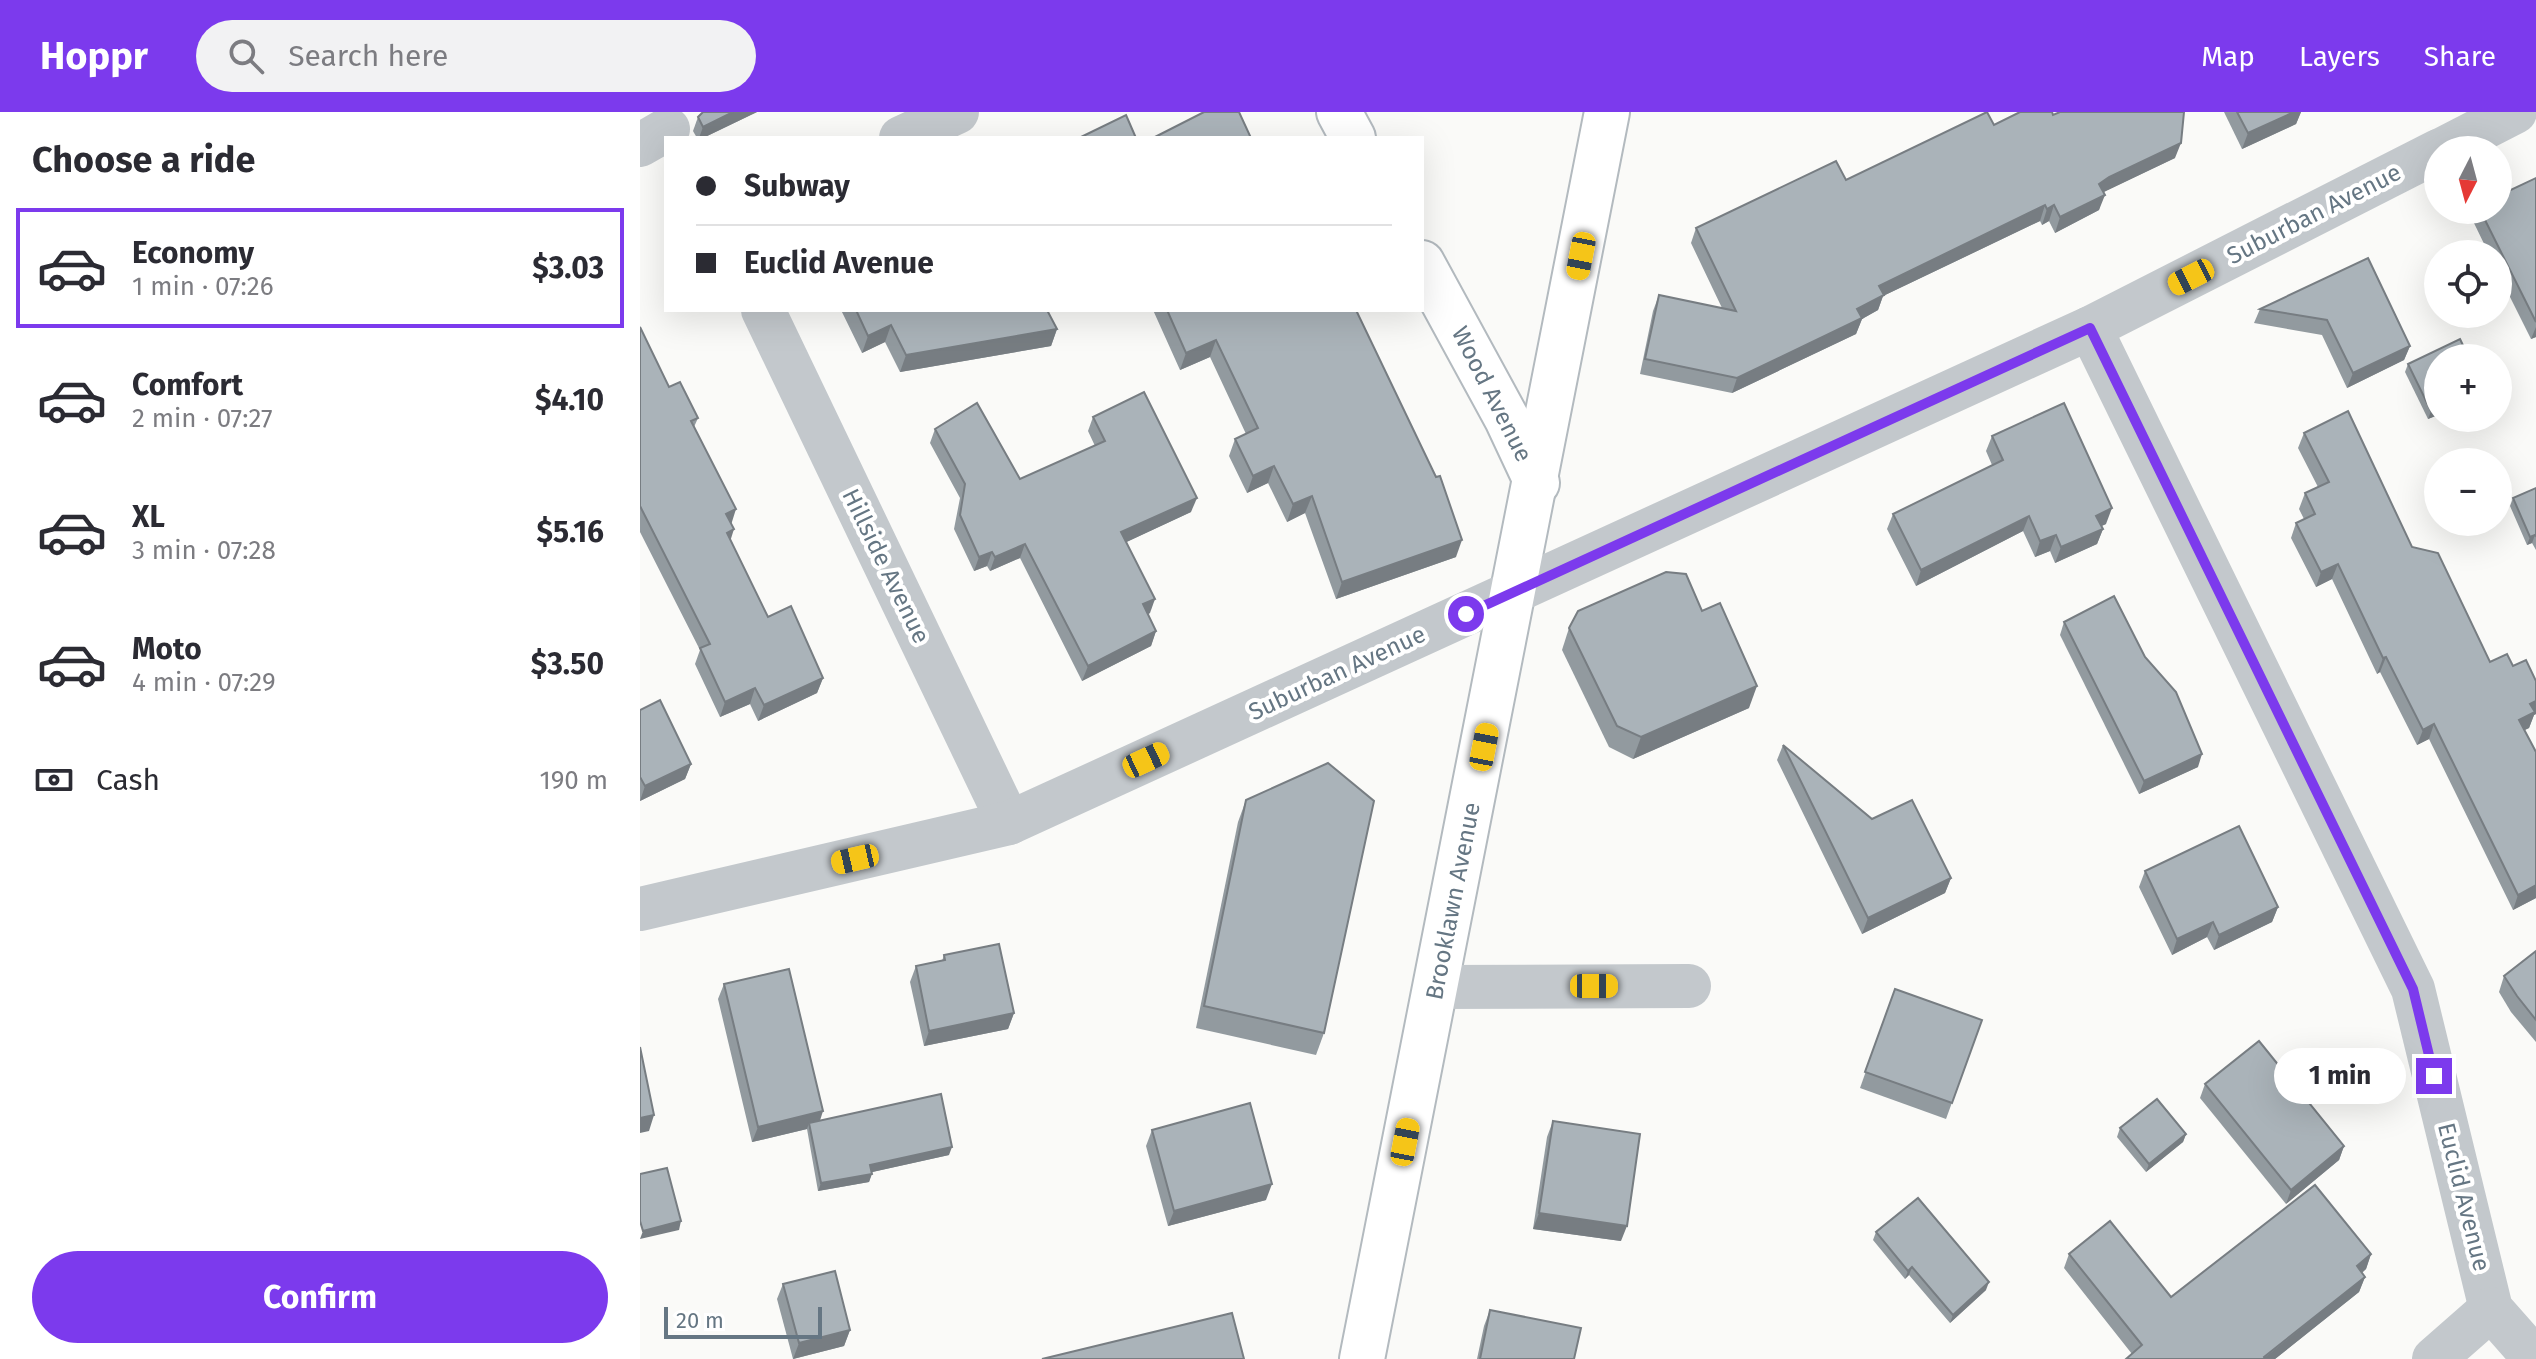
<!DOCTYPE html>
<meta charset="utf-8">
<style>
body{margin:0;font-family:"Fira Sans",sans-serif;background:#f2f2f3;color:#2b2b33;height:100vh;display:flex;flex-direction:column;font-size:30px;white-space:nowrap}
*{box-sizing:border-box;margin:0}
p{font-size:26px;color:#7c7c81}
.icon{flex:none;width:44px;height:44px;fill:none;stroke:currentColor;stroke-width:2;stroke-linecap:round;stroke-linejoin:round}
.map{position:relative;flex:1;overflow:hidden}
.panel{display:flex;flex-direction:column;background:#fff;width:640px}
.panel>*{flex:none}
.guide{position:absolute;left:24px;top:24px;width:760px;height:176px;border-radius:0px;box-shadow:0 8px 32px #0002;display:grid;align-content:center;height:176px;padding:0 32px;background:#fff}
.needle{width:52px;rotate:186deg}
.fabs{position:absolute;left:1784px;top:24px;display:grid;gap:16px}
.fabs a{display:grid;place-items:center;width:88px;height:88px;border-radius:50%;background:#fff;box-shadow:0 8px 32px #0002;font-size:40px}
.scale{position:absolute;left:24px;bottom:20px;width:158px;box-sizing:border-box;padding-left:8px;border:4px solid #657683;border-top:0;font-size:22px;line-height:28px;white-space:nowrap;color:#657683;-webkit-text-stroke:6px #fff;paint-order:stroke}
.end{position:absolute;width:36px;height:36px;margin:-18px;border:10px solid #7c3aed;background:#fff;box-shadow:0 0 0 4px #fff}
.from{border-radius:50%}
.bubble{position:absolute;height:56px;border-radius:28px;background:#fff;box-shadow:0 8px 32px #0002;font-size:26px;font-weight:700;line-height:56px;text-align:center}
.car{position:absolute;width:24px;height:48px;margin:-24px -12px;border-radius:10px;box-shadow:0 0 6px 2px #0007;background:linear-gradient(#f5c518 24%,#345 0 40%,#f5c518 0 76%,#345 0 86%,#f5c518 0)}
.guide b{display:flex;align-items:center;gap:28px;height:76px;font-size:30px}
.guide b+b{border-top:2px solid #e1e1e2}
.guide i{width:20px;height:20px;background:#2b2b33}
ul{padding:0;list-style:none}
li{display:flex;align-items:center;gap:24px;height:120px;margin:0 16px 12px;padding:0 16px;border:4px solid transparent;border-radius:0px}
li div{flex:1}
li b{display:block;font-size:30px}
li em{font-style:normal;font-weight:700}
li.active{border-color:#7c3aed}
li>.icon{width:72px;height:72px;stroke-width:1.5}
h2{padding:0 32px;font-size:36px;line-height:96px}
.pay{display:flex;align-items:center;gap:20px;height:88px;padding:0 32px;font-size:30px}
.pay p{margin-inline-start:auto}
.primary-button{display:flex;gap:16px;margin-top:auto;padding:16px 32px}
.primary-button a{flex:1;height:92px;border-radius:48px;background:#7c3aed;color:#fff;font-size:32px;font-weight:700;line-height:92px;text-align:center}
header{display:flex;align-items:center;gap:48px;box-sizing:border-box;height:112px;padding:0 40px;background:#7c3aed;color:#fff}
header strong{font-size:38px}
nav{display:flex;gap:44px;margin-inline-start:auto;font-size:28px}
.search{width:560px;height:72px;background:#f2f2f3;display:flex;align-items:center;gap:20px;box-sizing:border-box;padding:0 28px;border-radius:44px;color:#7c7c81;font-size:30px}
main{display:flex;flex:1;min-height:0}
.map>svg:first-child{display:block}
.lines{fill:none;stroke-linecap:round;stroke-linejoin:round}
.secondary-casing{stroke:#b3babf;stroke-width:48}
.street{stroke:#c3c8cc;stroke-width:44}
.secondary{stroke:#fff;stroke-width:44}
.wall{fill:#929a9f}
.shaded-wall{fill:#777d82}
.building{fill:#aab3b9;stroke:#777d82;stroke-width:2}
.route{stroke:#7c3aed;stroke-width:10}
.labels{text-anchor:middle;stroke-width:8;stroke-linejoin:round;paint-order:stroke}
.street-label{font-size:24px;fill:#657683;stroke:#fff}
</style>
<header>
<strong>Hoppr</strong>
<div class="search"><svg class="icon" aria-label="search" viewBox="0 0 24 24"><circle cx="10" cy="10" r="6"/><path d="M15 15l6 6"/></svg>Search here</div>
<nav><a>Map</a><a>Layers</a><a>Share</a></nav>
</header>
<main>
<section class="panel">
<h2>Choose a ride</h2>
<ul>
<li class="active"><svg class="icon" aria-label="car" viewBox="0 0 24 24"><path d="M5 17H2v-5l4-1 3-4h7l3 4 3 1v5h-3M9 17h6M6 11h13"/><circle cx="7" cy="17" r="2"/><circle cx="17" cy="17" r="2"/></svg><div><b>Economy</b><p>1 min · 07:26</p></div><em>$3.03</em></li>
<li><svg class="icon" aria-label="car" viewBox="0 0 24 24"><path d="M5 17H2v-5l4-1 3-4h7l3 4 3 1v5h-3M9 17h6M6 11h13"/><circle cx="7" cy="17" r="2"/><circle cx="17" cy="17" r="2"/></svg><div><b>Comfort</b><p>2 min · 07:27</p></div><em>$4.10</em></li>
<li><svg class="icon" aria-label="car" viewBox="0 0 24 24"><path d="M5 17H2v-5l4-1 3-4h7l3 4 3 1v5h-3M9 17h6M6 11h13"/><circle cx="7" cy="17" r="2"/><circle cx="17" cy="17" r="2"/></svg><div><b>XL</b><p>3 min · 07:28</p></div><em>$5.16</em></li>
<li><svg class="icon" aria-label="car" viewBox="0 0 24 24"><path d="M5 17H2v-5l4-1 3-4h7l3 4 3 1v5h-3M9 17h6M6 11h13"/><circle cx="7" cy="17" r="2"/><circle cx="17" cy="17" r="2"/></svg><div><b>Moto</b><p>4 min · 07:29</p></div><em>$3.50</em></li>
</ul>
<div class="pay"><svg class="icon" aria-label="cash" viewBox="0 0 24 24"><path d="M3 7h18v10H3z"/><circle cx="12" cy="12" r="2"/></svg>Cash<p>190 m</p></div>
<div class="primary-button"><a>Confirm</a></div>
</section>
<div class="map">
<svg width="1896" height="1247" viewBox="0 0 1896 1247">
<rect width="100%" height="100%" fill="#fafaf8"/>
<g class="lines">
<g class="secondary-casing">
<g id="secondary">
<polyline points="699,0 713,26"/>
<polyline points="782,151 867,307 897,371"/>
<polyline points="722,1247 967,0"/>
</g>
</g>
<g class="street">
<polyline points="261,26 317,0"/>
<polyline points="0,33 28,17"/>
<polyline points="1801,38 1875,0"/>
<polyline points="123,198 369,711"/>
<polyline points="1450,216 1773,877 1851,1197 1895,1247"/>
<polyline points="0,797 369,711 1450,216 1798,39"/>
<polyline points="796,875 1049,874"/>
<polyline points="1794,1247 1851,1197"/>
</g>
<use href="#secondary" class="secondary"/>
</g>
<g class="wall">
<polygon points="63,0 117,0 63,26 57,26 53,19 58,5"/>
<polygon points="1584,0 1661,0 1656,12 1602,37"/>
<polygon points="1413,3 1535,46 1463,80 1459,98 1415,121 1409,109 1402,113 1400,109 1243,184 1238,198 1222,207 1216,222 1092,281 1000,262 1013,199 1019,183 1082,196 1051,131 1056,116 1206,68 1354,13"/>
<polygon points="1896,66 1896,225 1891,227 1858,161 1858,142 1849,142 1833,109 1837,98 1858,98"/>
<polygon points="1728,146 1770,234 1764,248 1707,276 1682,223 1614,211 1620,197"/>
<polygon points="201,198 407,198 417,217 411,234 260,260 245,230 222,241"/>
<polygon points="513,198 716,198 816,445 696,487 665,401 647,410 628,371 607,381 589,344 595,327 606,322 570,245 540,258"/>
<polygon points="0,216 29,275 58,306 54,315 91,411 90,428 128,505 183,566 177,581 118,609 110,592 80,605 55,552 60,538 0,420"/>
<polygon points="1798,246 1798,303 1788,307 1765,260 1768,252"/>
<polygon points="453,305 551,400 486,430 510,501 508,502 516,519 511,534 442,569 380,446 350,459 347,454 334,459 314,417 320,386 290,331 295,317 380,367 455,334 448,319"/>
<polygon points="1664,321 1772,435 1850,550 1873,554 1896,569 1896,602 1894,603 1889,616 1884,618 1896,786 1873,798 1789,627 1777,633 1740,560 1737,562 1692,467 1676,475 1651,426 1656,411 1664,407 1659,397 1665,381 1678,375 1658,336"/>
<polygon points="1352,324 1466,412 1461,414 1463,417 1457,432 1415,451 1410,439 1395,445 1383,419 1276,474 1247,417 1253,402 1352,353 1346,339"/>
<polygon points="1896,376 1896,438 1892,431 1887,433 1870,394 1873,386"/>
<polygon points="1062,499 1109,596 993,647 969,635 922,538 929,516"/>
<polygon points="1424,510 1558,655 1499,682 1420,523"/>
<polygon points="0,598 51,652 45,667 0,689"/>
<polygon points="1143,633 1232,707 1311,766 1305,781 1222,822 1137,648"/>
<polygon points="606,688 684,921 676,943 556,916 598,710"/>
<polygon points="1505,759 1638,795 1632,810 1574,838 1567,825 1532,843 1499,775"/>
<polygon points="1896,839 1896,930 1871,900 1859,880 1864,864"/>
<polygon points="304,843 374,901 368,917 284,934 270,870 276,854 302,849"/>
<polygon points="84,872 180,1008 309,1043 232,1060 229,1070 178,1079 167,1017 112,1030 78,887"/>
<polygon points="1255,877 1342,908 1306,1007 1220,976"/>
<polygon points="1565,972 1704,1034 1699,1048 1646,1092 1560,986"/>
<polygon points="913,1009 981,1129 893,1117 907,1025"/>
<polygon points="1480,1016 1546,1022 1543,1030 1506,1060 1477,1025"/>
<polygon points="512,1018 626,1088 528,1114 506,1034"/>
<polygon points="1236,1120 1346,1178 1310,1211 1269,1163 1265,1167 1233,1128"/>
<polygon points="1429,1142 1531,1185 1731,1142 1726,1157 1722,1161 1725,1165 1719,1180 1635,1247 1486,1247 1492,1242 1424,1156"/>
<polygon points="143,1172 210,1218 204,1234 153,1247 137,1187"/>
<polygon points="850,1198 934,1247 837,1247 844,1214"/>
</g>
<g class="shaded-wall">
<polygon points="93,0 117,0 63,26 59,26 63,15"/>
<polygon points="1654,0 1661,0 1656,12 1602,37 1608,21"/>
<polygon points="1541,31 1535,46 1464,80 1459,72 1469,65"/>
<polygon points="1465,83 1459,98 1415,121 1420,105"/>
<polygon points="1405,93 1400,109 1243,184 1238,198 1222,207 1216,222 1092,281 1097,266 1239,174"/>
<polygon points="1414,93 1409,109 1402,113 1407,97"/>
<polygon points="251,213 245,230 222,241 228,224"/>
<polygon points="1896,215 1896,225 1891,227"/>
<polygon points="417,217 411,234 260,260 266,243"/>
<polygon points="576,228 570,245 540,258 546,241"/>
<polygon points="1770,234 1764,248 1707,276 1713,261"/>
<polygon points="1798,296 1798,303 1788,307 1791,299"/>
<polygon points="634,354 628,371 607,381 613,364"/>
<polygon points="672,384 665,401 647,410 653,392"/>
<polygon points="557,386 551,400 476,435 481,420"/>
<polygon points="1472,396 1466,412 1451,419 1456,404"/>
<polygon points="96,397 91,413 86,402"/>
<polygon points="1389,404 1383,419 1276,474 1281,458"/>
<polygon points="94,417 89,433 87,421"/>
<polygon points="1463,417 1457,432 1415,451 1421,435"/>
<polygon points="1416,423 1410,439 1395,445 1400,429"/>
<polygon points="1895,423 1892,431 1887,433 1890,425"/>
<polygon points="822,428 816,445 696,487 702,470"/>
<polygon points="385,432 380,446 350,459 355,445"/>
<polygon points="352,440 347,454 334,459 339,445"/>
<polygon points="1698,452 1692,467 1676,475 1681,460"/>
<polygon points="515,487 510,501 498,507 503,492"/>
<polygon points="516,519 511,534 442,569 448,554"/>
<polygon points="1746,545 1740,560 1737,562 1743,546"/>
<polygon points="183,566 177,581 118,609 124,593"/>
<polygon points="1117,574 1109,596 993,647 1001,625"/>
<polygon points="115,576 110,592 80,605 85,590"/>
<polygon points="1896,589 1896,602 1894,603 1889,616 1873,624 1879,608 1890,592"/>
<polygon points="1794,612 1789,627 1777,633 1783,618"/>
<polygon points="1562,642 1558,655 1499,682 1504,669"/>
<polygon points="51,652 45,667 0,689 5,674"/>
<polygon points="1311,766 1305,781 1222,822 1228,806"/>
<polygon points="1896,773 1896,786 1873,798 1878,783"/>
<polygon points="1638,795 1632,810 1574,838 1579,823"/>
<polygon points="1573,810 1567,825 1532,843 1537,827"/>
<polygon points="374,901 368,917 284,934 289,919"/>
<polygon points="183,999 178,1015 169,1011 167,1017 112,1030 118,1015"/>
<polygon points="14,1003 9,1019 0,1021 0,1006"/>
<polygon points="1546,1022 1543,1030 1506,1060 1509,1052"/>
<polygon points="1704,1034 1699,1048 1646,1092 1651,1078"/>
<polygon points="312,1035 309,1043 228,1061 230,1053"/>
<polygon points="232,1062 229,1070 178,1079 181,1071"/>
<polygon points="632,1072 626,1088 528,1114 534,1099"/>
<polygon points="899,1101 987,1114 981,1129 893,1117"/>
<polygon points="41,1109 39,1118 0,1127 3,1119"/>
<polygon points="1731,1142 1726,1157 1711,1169 1717,1154"/>
<polygon points="1272,1155 1269,1163 1265,1167 1268,1159"/>
<polygon points="1725,1165 1719,1180 1635,1247 1623,1247"/>
<polygon points="1349,1170 1346,1178 1310,1211 1313,1203"/>
<polygon points="210,1218 204,1234 153,1247 159,1231"/>
</g>
<g class="building">
<polygon points="63,0 93,0 63,15 58,5"/>
<polygon points="564,0 599,0 611,26 513,26"/>
<polygon points="1347,0 1354,13 1380,0 1412,0 1413,3 1420,0 1544,0 1541,31 1469,65 1459,72 1465,83 1420,105 1414,93 1407,97 1405,93 1239,174 1244,183 1217,197 1222,206 1097,266 1005,247 1019,183 1096,199 1056,116 1196,49 1206,68"/>
<polygon points="1597,0 1654,0 1608,21"/>
<polygon points="486,3 496,26 439,26"/>
<polygon points="1896,66 1896,210 1840,98 1858,98 1858,84"/>
<polygon points="1728,146 1770,234 1713,261 1687,208 1620,197"/>
<polygon points="216,198 407,198 417,217 266,243 251,213 228,224"/>
<polygon points="527,198 716,198 796,365 800,364 822,428 702,470 672,384 653,392 634,354 613,364 595,327 618,316 576,228 546,241"/>
<polygon points="0,215 29,275 40,270 58,306 51,309 96,397 86,402 94,417 87,421 128,505 151,494 183,566 124,593 115,576 85,590 60,536 70,532 0,394"/>
<polygon points="1820,227 1829,246 1798,246 1798,296 1791,299 1768,252"/>
<polygon points="504,280 557,386 481,420 515,487 503,492 516,519 448,554 385,432 355,445 352,440 339,445 320,403 325,372 295,317 337,291 380,367 465,329 453,305"/>
<polygon points="1424,291 1472,396 1456,404 1463,417 1421,435 1416,423 1400,429 1389,404 1281,458 1253,402 1363,348 1352,324"/>
<polygon points="1708,299 1772,435 1798,441 1850,550 1867,542 1873,554 1886,548 1896,569 1896,589 1890,592 1895,600 1879,608 1896,640 1896,773 1878,783 1794,612 1783,618 1746,545 1743,546 1698,452 1681,460 1656,411 1675,402 1665,381 1689,370 1664,321"/>
<polygon points="1896,376 1896,424 1895,423 1890,425 1873,386"/>
<polygon points="1026,460 1046,462 1062,499 1080,491 1117,574 1001,625 977,614 929,516 938,499"/>
<polygon points="1474,484 1505,545 1536,580 1562,642 1504,669 1424,510"/>
<polygon points="20,588 51,652 5,674 0,665 0,598"/>
<polygon points="1143,633 1232,707 1272,688 1311,766 1228,806"/>
<polygon points="688,651 734,689 684,921 564,894 606,688"/>
<polygon points="1599,714 1638,795 1579,823 1573,810 1537,827 1505,759"/>
<polygon points="359,832 374,901 289,919 276,854 305,848 304,843"/>
<polygon points="1896,839 1896,908 1877,884 1864,864"/>
<polygon points="149,857 183,999 118,1015 84,872"/>
<polygon points="1255,877 1342,908 1312,991 1225,960"/>
<polygon points="1619,929 1704,1034 1651,1078 1565,972"/>
<polygon points="0,935 14,1003 0,1006"/>
<polygon points="301,982 312,1035 230,1053 232,1062 181,1071 169,1011"/>
<polygon points="1517,987 1546,1022 1509,1052 1480,1016"/>
<polygon points="610,991 632,1072 534,1099 512,1018"/>
<polygon points="913,1009 1000,1022 987,1114 899,1101"/>
<polygon points="27,1056 41,1109 3,1119 0,1109 0,1062"/>
<polygon points="1675,1073 1731,1142 1717,1154 1725,1165 1624,1245 1625,1247 1486,1247 1502,1233 1429,1142 1470,1109 1531,1185"/>
<polygon points="1278,1086 1349,1170 1313,1203 1272,1155 1268,1159 1236,1120"/>
<polygon points="195,1159 210,1218 159,1231 143,1172"/>
<polygon points="850,1198 941,1216 934,1247 840,1247"/>
<polygon points="592,1201 604,1247 402,1247"/>
</g>
<g class="lines">
<polyline class="route" points="826,502 1450,216 1773,877 1794,964"/>
</g>
<g class="labels">
<g class="street-label">
<text transform="translate(1674 102) rotate(-27)" y="8">Suburban Avenue</text>
<text transform="translate(852 282) rotate(63)" y="8">Wood Avenue</text>
<text transform="translate(246 454) rotate(64)" y="8">Hillside Avenue</text>
<text transform="translate(697 561) rotate(-25)" y="8">Suburban Avenue</text>
<text transform="translate(813 789) rotate(-79)" y="8">Brooklawn Avenue</text>
<text transform="translate(1824 1085) rotate(76)" y="8">Euclid Avenue</text>
</g>
</g>
</svg>
<div class="fabs">
<a><svg class="needle" viewBox="-14 -14 28 28"><path d="M0-13l5 13h-10z" fill="#e53935"/><path d="M0 13l5-13h-10z" fill="#7c7c81"/></svg></a>
<a><svg class="icon" aria-label="locate" viewBox="0 0 24 24"><circle cx="12" cy="12" r="6"/><path d="M12 2v4M12 18v4M2 12h4M18 12h4"/></svg></a>
<a>+</a>
<a>−</a>
</div>
<div class="scale">20 m</div>
<i class="end from" style="left:826px;top:502px"></i>
<i class="end" style="left:1794px;top:964px"></i>
<div class="bubble" style="left:1634px;top:936px;width:132px">1 min</div>
<i class="car" style="left:941px;top:144px;rotate:191deg"></i>
<i class="car" style="left:1551px;top:165px;rotate:243deg"></i>
<i class="car" style="left:844px;top:635px;rotate:11deg"></i>
<i class="car" style="left:506px;top:648px;rotate:65deg"></i>
<i class="car" style="left:215px;top:747px;rotate:257deg"></i>
<i class="car" style="left:954px;top:874px;rotate:90deg"></i>
<i class="car" style="left:765px;top:1030px;rotate:11deg"></i>
<div class="guide">
<b><i class="from"></i>Subway</b>
<b><i></i>Euclid Avenue</b>
</div>
</div>
</main>
